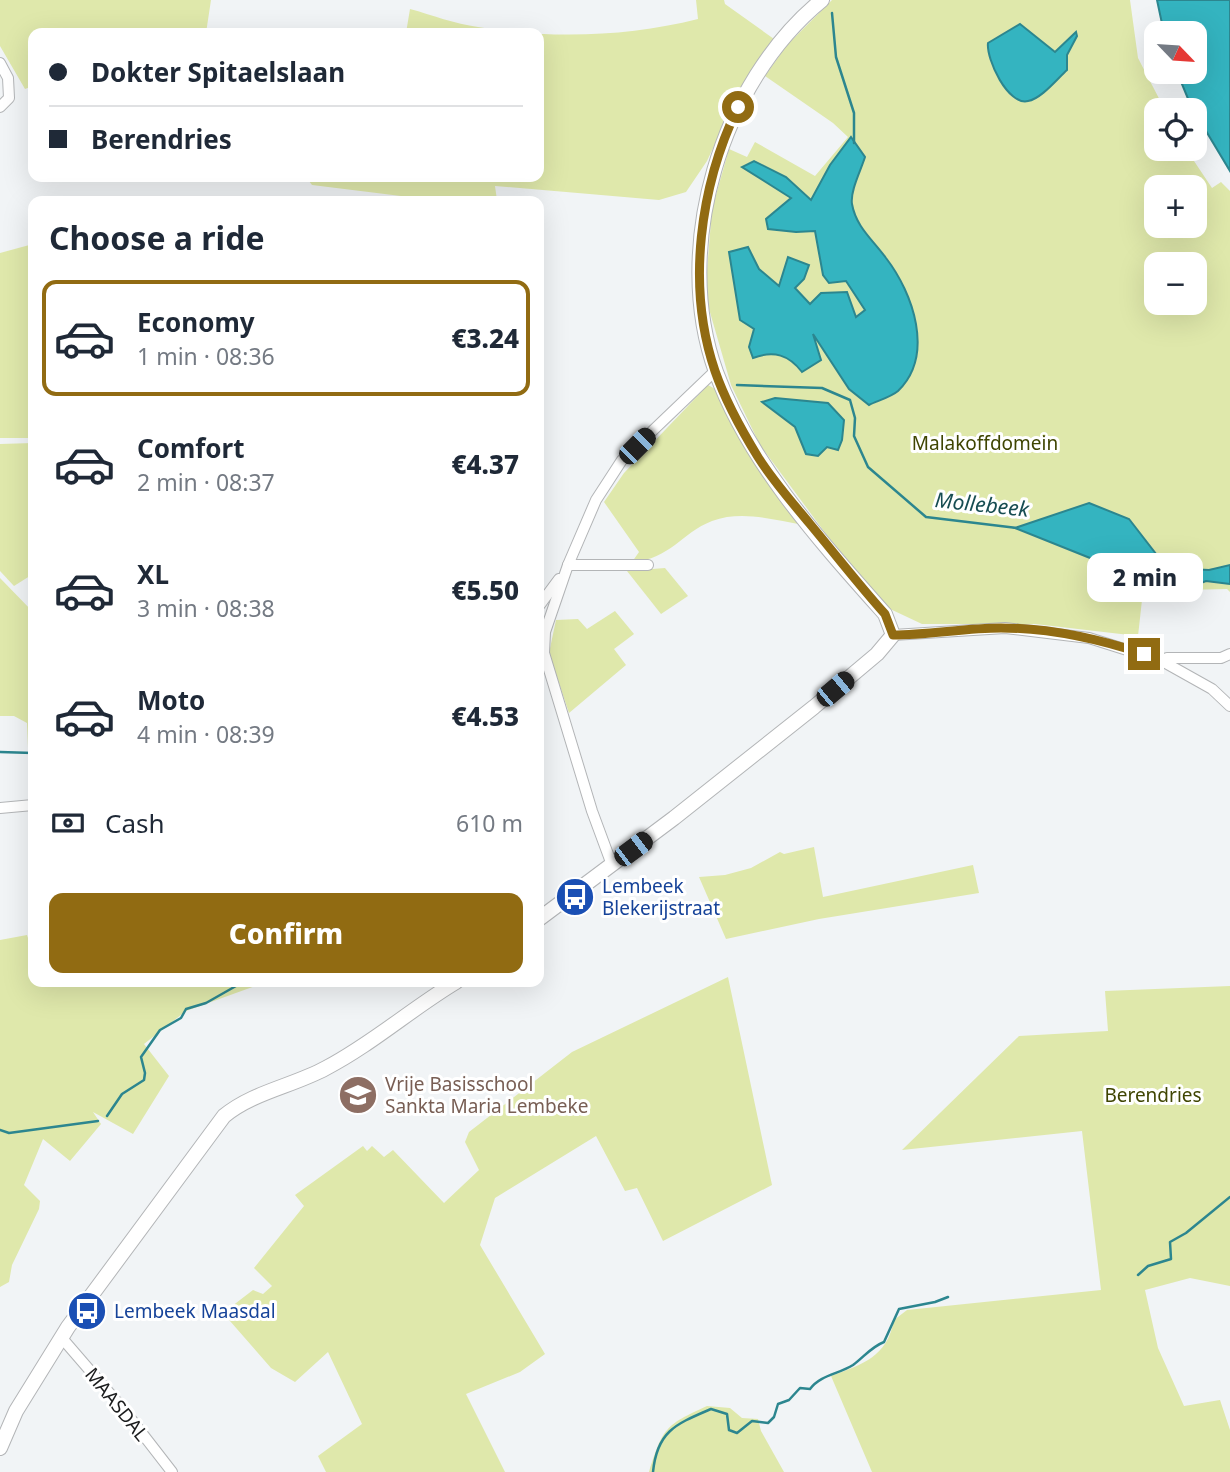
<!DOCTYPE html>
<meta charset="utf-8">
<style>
body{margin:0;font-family:"Noto Sans",sans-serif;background:#f6f6f7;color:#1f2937;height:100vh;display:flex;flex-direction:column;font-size:26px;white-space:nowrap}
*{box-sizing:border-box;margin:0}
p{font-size:23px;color:#747a83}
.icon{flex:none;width:38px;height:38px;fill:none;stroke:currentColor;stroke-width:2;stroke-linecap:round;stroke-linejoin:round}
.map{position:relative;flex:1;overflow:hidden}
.details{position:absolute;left:28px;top:196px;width:516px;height:791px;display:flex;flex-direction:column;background:#fff;border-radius:14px;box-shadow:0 7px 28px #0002}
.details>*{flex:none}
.guide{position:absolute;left:28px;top:28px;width:516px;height:154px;border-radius:14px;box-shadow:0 7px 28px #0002;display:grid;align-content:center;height:154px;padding:0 21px;background:#fff}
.needle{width:46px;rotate:115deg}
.fabs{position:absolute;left:1144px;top:21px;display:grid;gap:14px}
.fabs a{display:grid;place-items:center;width:63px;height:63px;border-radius:14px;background:#fff;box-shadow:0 7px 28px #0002;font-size:35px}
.end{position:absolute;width:32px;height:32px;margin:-16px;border:9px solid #916b12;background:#fff;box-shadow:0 0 0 4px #fff}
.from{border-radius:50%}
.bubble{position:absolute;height:49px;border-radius:14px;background:#fff;box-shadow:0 7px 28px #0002;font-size:23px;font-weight:800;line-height:49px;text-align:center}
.car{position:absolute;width:21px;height:42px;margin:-21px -10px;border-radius:9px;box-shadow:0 0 5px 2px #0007;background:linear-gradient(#222 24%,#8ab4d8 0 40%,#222 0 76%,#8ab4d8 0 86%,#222 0)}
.guide b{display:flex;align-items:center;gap:24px;height:66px;font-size:26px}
.guide b+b{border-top:2px solid #e0e1e3}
.guide i{width:18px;height:18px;background:#1f2937}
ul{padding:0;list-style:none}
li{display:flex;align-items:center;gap:21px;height:116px;margin:0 14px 10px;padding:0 7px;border:4px solid transparent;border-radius:14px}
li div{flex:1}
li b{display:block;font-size:26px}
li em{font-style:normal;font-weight:800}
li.selected{border-color:#916b12}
li>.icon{width:63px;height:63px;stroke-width:1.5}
h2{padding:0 21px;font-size:32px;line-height:84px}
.pay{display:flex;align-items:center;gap:18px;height:77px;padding:0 21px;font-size:26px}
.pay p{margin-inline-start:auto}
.primary-button{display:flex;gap:14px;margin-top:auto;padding:14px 21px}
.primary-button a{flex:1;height:80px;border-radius:14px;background:#916b12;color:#fff;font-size:28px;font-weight:800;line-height:80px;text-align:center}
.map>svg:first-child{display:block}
.green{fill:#dfe8ab;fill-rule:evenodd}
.water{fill:#34b4c0;stroke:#2c868f;stroke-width:2}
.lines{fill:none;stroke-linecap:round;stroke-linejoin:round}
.stream{stroke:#2c868f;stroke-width:2.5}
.minor-casing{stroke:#b3b5b7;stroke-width:12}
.tertiary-casing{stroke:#b3b5b7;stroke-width:16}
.minor{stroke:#fff;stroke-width:10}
.tertiary{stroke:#fff;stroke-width:14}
.route{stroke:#916b12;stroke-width:9}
.labels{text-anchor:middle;stroke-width:6;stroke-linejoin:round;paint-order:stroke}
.park-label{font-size:19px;fill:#3f4502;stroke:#fff}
.transit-label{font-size:19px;fill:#164399;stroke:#fff;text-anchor:start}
.education-label{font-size:19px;fill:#785e54;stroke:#fff;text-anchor:start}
.street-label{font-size:19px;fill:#1b1c1d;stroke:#fff}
.water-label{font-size:21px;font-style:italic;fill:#174d52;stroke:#fff}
</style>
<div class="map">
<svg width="1230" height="1472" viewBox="0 0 1230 1472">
<rect width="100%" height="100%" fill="#f1f4f6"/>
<g class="green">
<polygon points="0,0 211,0 206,33 33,33 33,86 25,89 0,46"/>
<path d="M696 0H724L725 4 774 39 734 103 707 161 686 192 659 200 495 186 497 200 417 198 312 185 306 177H539V33H406L410 9C432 15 455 24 478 27 550 39 627 37 698 19Z"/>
<path d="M832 0H1130L1138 58 1165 110H1157V149H1186L1212 188 1221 182 1230 191V592L1227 589 1143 591 1138 636 1035 624H922L888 608 826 534 760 445 731 385 705 295 712 209 729 149 747 157 755 142 815 176 848 137 833 123 765 76 787 45ZM1020 24 1055 53 1076 33 1077 36 1067 55 988 43ZM1157 187H1195V226H1157ZM1157 264H1195V303H1157Z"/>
<polygon points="33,244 33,438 0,438 0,253"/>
<path d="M708 385 717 390 803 525C774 520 742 510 712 521 681 533 671 559 632 562L639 552 604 502 624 473Z"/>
<polygon points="33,443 33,574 14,586 0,571 0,444"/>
<polygon points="665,568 688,596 661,614 627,571"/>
<polygon points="0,578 33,612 33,797 30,798 27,723 14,716 0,716"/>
<polygon points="615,611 634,634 614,649 626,665 569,713 549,653 556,620 578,619 587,629"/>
<polygon points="814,847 823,897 973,865 979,893 819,919 726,939 699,877 725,875 751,868 780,852 784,854"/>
<polygon points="27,935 29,941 33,940 33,982 266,982 186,1011 144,1044 169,1076 133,1134 93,1112 101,1124 70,1161 43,1139 24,1185 40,1201 39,1209 12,1265 9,1282 0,1287 0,940"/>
<polygon points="728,977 772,1185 663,1241 637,1188 625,1191 596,1136 495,1198 480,1245 545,1354 520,1372 466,1394 505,1472 326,1472 318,1456 362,1424 328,1352 295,1382 271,1368 223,1313 253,1290 263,1294 272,1286 254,1268 304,1206 295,1195 363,1146 367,1151 372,1146 384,1157 393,1150 444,1203 479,1170 465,1142 469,1132 572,1052"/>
<path d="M1230 986V1286L1190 1278 1145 1290 1158 1348 1184 1406 1220 1400 1230 1430V1472H872L831 1376C863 1364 887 1357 894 1320L907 1310 1101 1290 1082 1131 902 1150 1019 1036 1108 1031 1105 991Z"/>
<path d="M707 1406 730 1408 742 1418 758 1419 761 1431 784 1472H649C663 1428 665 1425 707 1406Z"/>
</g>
<g class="water">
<polygon points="1157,0 1230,0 1230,171 1191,106 1177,72 1195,72 1195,33 1164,33"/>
<path d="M1020 24 1055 52 1076 32 1077 36 1067 55V70C1057 79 1041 99 1028 101 1008 106 986 59 988 43Z"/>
<path d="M851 137 865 157C861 170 850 191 852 204 856 227 873 240 886 258 913 293 935 355 898 391 891 397 877 401 869 405L849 389 813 334 821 360 802 372C789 355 774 350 753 358L749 347 754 329 740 320 729 252 748 247 759 269 779 286 788 257 809 265 804 279 795 288 810 304 821 293 847 292 856 317 865 310 846 281 829 283 823 275 815 231 796 232 768 229 766 219 791 198 742 167 754 161 786 177 811 200 830 165Z"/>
<polygon points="775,398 828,403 844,420 842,440 838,450 827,447 818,456 806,454 795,427 762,402"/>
<polygon points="1089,503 1129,519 1167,568 1209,570 1230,565 1230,584 1206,581 1181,591 1147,588 1141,590 1095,560 1015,528"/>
</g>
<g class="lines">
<g class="stream">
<polyline points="832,13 836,57 854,113 854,143"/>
<polyline points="737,385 822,388 850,400 855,418 854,436 868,467 926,517 1017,528"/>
<polyline points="0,752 33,753"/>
<polyline points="107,1116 122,1094 144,1080 145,1073 141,1057 160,1030 181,1018 186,1009 206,1003 243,982"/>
<polyline points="0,1130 9,1133 98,1121"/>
<polyline points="1138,1275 1148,1266 1171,1259 1170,1242 1186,1233 1230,1197"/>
<path d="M653 1472C657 1431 676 1424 711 1409L727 1414 729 1430 737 1433 752 1421 768 1423 774 1417 778 1404 789 1400 800 1388 810 1389C820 1375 839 1374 853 1365 864 1357 871 1347 884 1342L899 1309 935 1302 948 1297"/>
</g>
<g class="minor-casing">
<g id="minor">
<polyline points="0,63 8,78 9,98 0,107"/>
<polyline points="568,565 648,565"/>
<polyline points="539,606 559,579"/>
<polyline points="893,635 1005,628 1089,638 1162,661 1212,689 1230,706"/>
<polyline points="1162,661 1167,658 1221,658 1230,654"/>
<polyline points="0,808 33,805"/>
<polyline points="612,865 592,811 544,653 545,632 568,565 596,500 622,460 715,371"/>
<polyline points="61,1337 124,1410 172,1472"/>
</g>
</g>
<g class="tertiary-casing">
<g id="tertiary">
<path d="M539 919 674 818 814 707 877 654 893 635 885 614C821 542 749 463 716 372 671 248 721 82 822 0"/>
<path d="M0 1448 16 1411 68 1327 224 1116C253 1092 293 1086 326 1068 372 1044 411 1009 456 982"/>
</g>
</g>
<use href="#minor" class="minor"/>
<use href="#tertiary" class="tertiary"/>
</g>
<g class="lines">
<path class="route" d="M738 107C700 186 686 286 715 371 725 400 742 431 758 457 773 481 792 502 810 524 835 554 859 585 885 614L893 635C929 635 965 628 1001 628 1048 628 1099 639 1144 654"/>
</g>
<defs>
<g id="bus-disc" transform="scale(2.0125)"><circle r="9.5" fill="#1a4fb4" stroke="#fff"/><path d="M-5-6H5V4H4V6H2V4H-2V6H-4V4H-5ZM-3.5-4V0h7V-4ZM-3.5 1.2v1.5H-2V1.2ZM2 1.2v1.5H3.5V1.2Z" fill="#fff"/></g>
<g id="school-disc" transform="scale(2.0125)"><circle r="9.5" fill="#8d6e63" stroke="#fff"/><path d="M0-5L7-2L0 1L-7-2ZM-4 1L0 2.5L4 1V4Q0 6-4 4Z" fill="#fff"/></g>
</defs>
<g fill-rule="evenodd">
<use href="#bus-disc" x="575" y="897"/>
<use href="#school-disc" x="358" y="1095"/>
<use href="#bus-disc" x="87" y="1311"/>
</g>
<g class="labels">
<g class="park-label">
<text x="985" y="450">Malakoffdomein</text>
<text x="1153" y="1102">Berendries</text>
</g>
<g class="transit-label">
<text x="602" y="893">Lembeek<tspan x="602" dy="22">Blekerijstraat</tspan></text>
<text x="114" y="1318">Lembeek Maasdal</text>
</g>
<g class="education-label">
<text x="385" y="1091">Vrije Basisschool<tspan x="385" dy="22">Sankta Maria Lembeke</tspan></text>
</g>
<g class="street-label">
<text transform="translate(117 1404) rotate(51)" y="7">MAASDAL</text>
</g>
<g class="water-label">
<text transform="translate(982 505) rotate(6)" y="7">Mollebeek</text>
</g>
</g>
</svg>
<div class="fabs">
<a><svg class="needle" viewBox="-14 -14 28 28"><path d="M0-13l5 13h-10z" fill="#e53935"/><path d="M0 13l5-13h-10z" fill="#747a83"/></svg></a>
<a><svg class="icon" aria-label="locate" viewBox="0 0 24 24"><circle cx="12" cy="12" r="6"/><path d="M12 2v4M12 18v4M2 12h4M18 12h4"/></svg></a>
<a>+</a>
<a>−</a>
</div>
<i class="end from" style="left:738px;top:107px"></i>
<i class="end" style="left:1144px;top:654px"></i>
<div class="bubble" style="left:1087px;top:553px;width:116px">2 min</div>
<i class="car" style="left:637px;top:446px;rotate:45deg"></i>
<i class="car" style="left:835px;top:689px;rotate:50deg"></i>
<i class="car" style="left:633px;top:849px;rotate:53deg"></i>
<div class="guide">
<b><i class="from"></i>Dokter Spitaelslaan</b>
<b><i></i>Berendries</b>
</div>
<section class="details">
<h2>Choose a ride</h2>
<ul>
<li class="selected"><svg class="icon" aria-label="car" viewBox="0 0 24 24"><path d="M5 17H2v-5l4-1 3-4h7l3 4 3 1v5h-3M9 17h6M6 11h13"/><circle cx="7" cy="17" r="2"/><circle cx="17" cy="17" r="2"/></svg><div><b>Economy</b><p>1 min · 08:36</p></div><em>€3.24</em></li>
<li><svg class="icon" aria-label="car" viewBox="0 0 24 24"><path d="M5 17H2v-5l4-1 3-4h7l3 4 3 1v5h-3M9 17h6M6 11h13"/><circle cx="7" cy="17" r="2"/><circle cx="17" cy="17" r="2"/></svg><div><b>Comfort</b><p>2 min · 08:37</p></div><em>€4.37</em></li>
<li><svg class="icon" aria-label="car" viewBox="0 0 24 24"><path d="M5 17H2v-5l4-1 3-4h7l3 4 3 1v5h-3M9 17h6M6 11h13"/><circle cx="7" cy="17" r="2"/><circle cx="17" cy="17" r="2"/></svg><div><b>XL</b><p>3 min · 08:38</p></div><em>€5.50</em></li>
<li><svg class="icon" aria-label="car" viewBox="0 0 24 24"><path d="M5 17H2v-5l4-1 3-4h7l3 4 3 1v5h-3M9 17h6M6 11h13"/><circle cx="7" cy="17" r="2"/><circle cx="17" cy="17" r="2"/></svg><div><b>Moto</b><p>4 min · 08:39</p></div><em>€4.53</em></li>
</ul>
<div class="pay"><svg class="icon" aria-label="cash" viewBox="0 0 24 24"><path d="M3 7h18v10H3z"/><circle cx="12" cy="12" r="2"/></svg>Cash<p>610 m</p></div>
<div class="primary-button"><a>Confirm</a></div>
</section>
</div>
